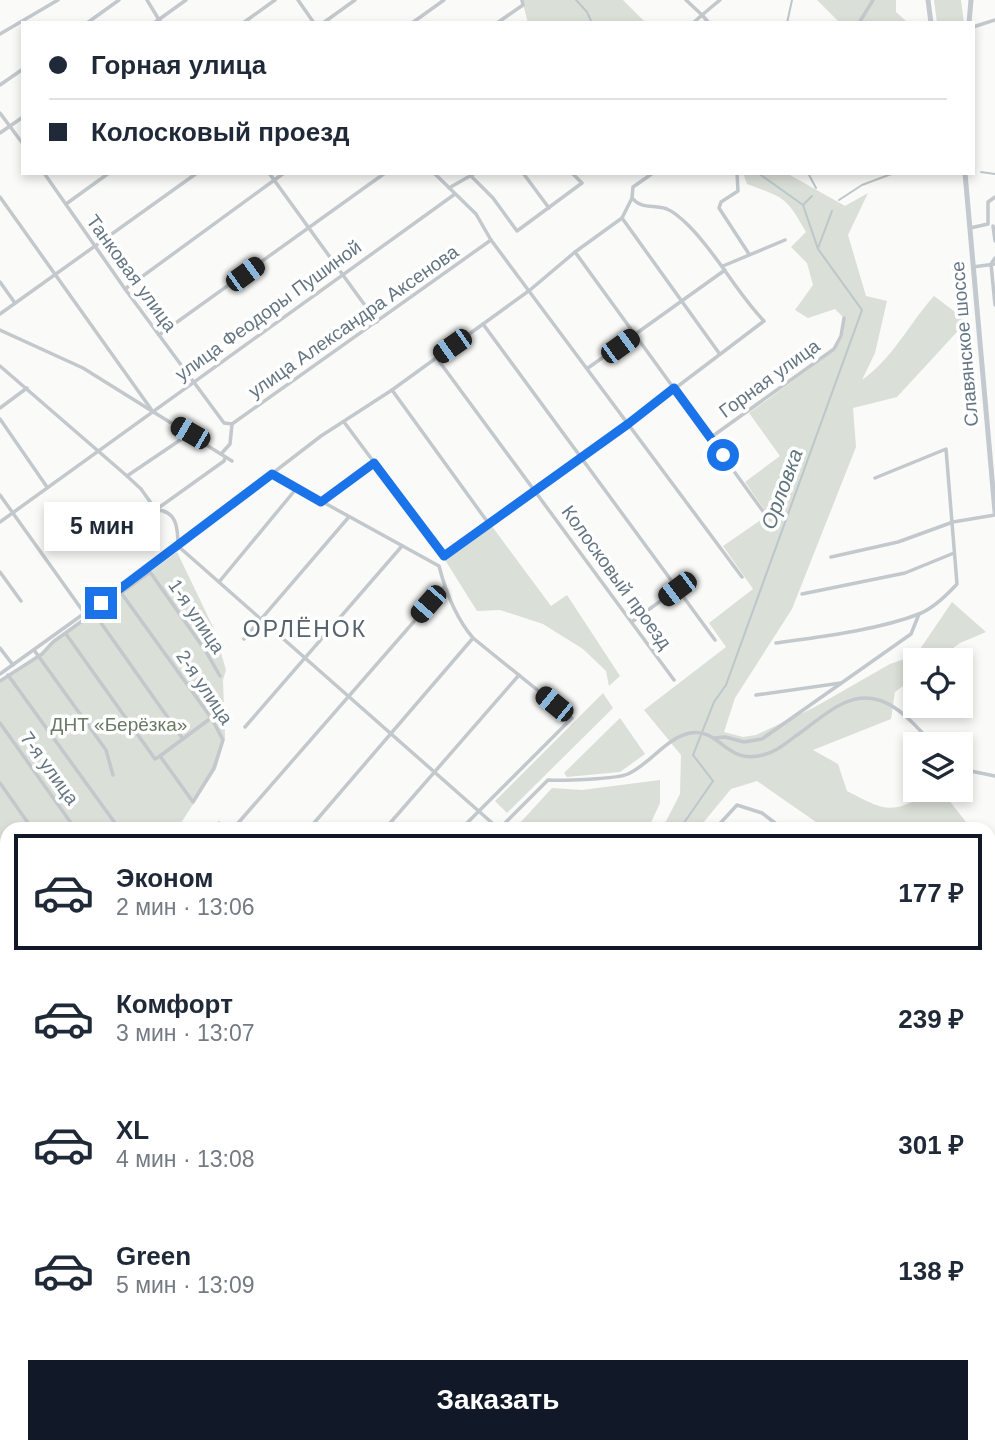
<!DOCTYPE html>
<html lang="ru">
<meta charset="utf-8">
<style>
body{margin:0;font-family:Arial,sans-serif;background:#f6f6f7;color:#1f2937;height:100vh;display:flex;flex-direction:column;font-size:26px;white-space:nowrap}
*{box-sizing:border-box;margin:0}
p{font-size:23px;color:#747a83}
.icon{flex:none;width:38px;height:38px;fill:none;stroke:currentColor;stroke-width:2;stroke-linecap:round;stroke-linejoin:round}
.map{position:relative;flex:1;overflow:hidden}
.side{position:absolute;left:0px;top:822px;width:996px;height:632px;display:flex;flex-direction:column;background:#fff;border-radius:21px 21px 0 0;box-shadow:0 4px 10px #0003}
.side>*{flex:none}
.top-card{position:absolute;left:21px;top:21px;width:954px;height:154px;border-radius:0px;box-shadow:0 4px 10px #0003;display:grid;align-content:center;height:154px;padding:0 28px;background:#fff}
.tools{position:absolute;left:903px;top:648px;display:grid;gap:14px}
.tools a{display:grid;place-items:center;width:70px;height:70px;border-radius:0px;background:#fff;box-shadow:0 4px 10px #0003;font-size:35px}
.end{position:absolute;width:32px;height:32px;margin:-16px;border:9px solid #1a73e8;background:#fff;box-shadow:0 0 0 4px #fff}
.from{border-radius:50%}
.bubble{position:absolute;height:49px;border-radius:0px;background:#fff;box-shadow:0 4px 10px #0003;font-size:23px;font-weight:800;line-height:49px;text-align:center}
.car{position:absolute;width:21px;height:42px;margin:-21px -10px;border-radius:9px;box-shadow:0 0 5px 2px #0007;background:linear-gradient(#222 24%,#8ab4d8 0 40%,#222 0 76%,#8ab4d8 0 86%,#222 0)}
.top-card b{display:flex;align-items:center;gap:24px;height:66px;font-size:26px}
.top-card b+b{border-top:2px solid #e0e1e3}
.top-card i{width:18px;height:18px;background:#1f2937}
ul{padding:12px 0 0;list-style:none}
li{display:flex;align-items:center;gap:21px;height:116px;margin:0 14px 10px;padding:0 14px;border:4px solid transparent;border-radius:0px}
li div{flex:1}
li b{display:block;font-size:26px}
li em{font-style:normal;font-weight:800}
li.selected{border-color:#111827}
li>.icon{width:63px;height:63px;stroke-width:1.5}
.action{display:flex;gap:14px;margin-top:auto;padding:14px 28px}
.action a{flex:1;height:80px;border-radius:0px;background:#111827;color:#fff;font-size:28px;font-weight:800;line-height:80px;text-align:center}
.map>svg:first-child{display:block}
.green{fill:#dadfd7}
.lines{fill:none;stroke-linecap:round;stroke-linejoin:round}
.stream{stroke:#bbc7cb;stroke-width:2}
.minor{stroke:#c3c8cc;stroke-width:3.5}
.major{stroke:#c3c9ce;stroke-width:5}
.route{stroke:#1a73e8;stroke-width:9}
.labels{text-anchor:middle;stroke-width:7;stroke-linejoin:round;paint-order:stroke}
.street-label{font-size:19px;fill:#657683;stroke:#fff}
.park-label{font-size:19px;fill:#687a64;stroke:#fff}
.water-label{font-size:21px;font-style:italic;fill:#60757c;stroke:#fff}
.quarter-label{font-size:23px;letter-spacing:2px;fill:#57646e;stroke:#fff}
</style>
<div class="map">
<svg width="995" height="1454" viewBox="0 0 995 1454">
<rect width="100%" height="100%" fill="#fafaf8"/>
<g class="green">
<polygon points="522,0 623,0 646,23 528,23"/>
<polygon points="817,0 896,0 896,12 908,23 840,23"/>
<polygon points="934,0 961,0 964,23 937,23"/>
<path d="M743 173 790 175 845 206 868 193 848 235 866 296 887 301 875 353 862 380C893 358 909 324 934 296L967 321 897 397 853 408 856 447 792 609 735 698 724 732 743 737 756 735 813 708 890 664 916 655 952 602 986 632 960 643 937 660H915V677L895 692 891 719 813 750 838 764 847 791C886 811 890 815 930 793L948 799 966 822 960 827 961 829H826L757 781 731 789 698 829H662L680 794 681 755 644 710 726 647 709 623 753 589 723 546 768 515 745 482 780 456 749 413 835 350 843 336 844 318 835 309 808 318 795 310 813 285 807 263 791 247 806 232C786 197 785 198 747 184Z"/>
<polygon points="491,525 551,606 567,595 620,676 609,686 606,671 583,649 543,624 500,610 477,611 445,560"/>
<polygon points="177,552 214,629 226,670 223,680 225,738 216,769 177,829 7,830 7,1004 0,1010 0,683"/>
<polygon points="603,693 613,708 507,813 495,801"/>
<polygon points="620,718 645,754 620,772 567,777 564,773"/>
<polygon points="660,780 660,803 648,829 529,829 520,823 552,788 582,790"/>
<polygon points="7,1010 7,1346 0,1342 0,1016"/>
<polygon points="0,1349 7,1353 7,1447 271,1447 278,1454 0,1454"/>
<polygon points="283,1447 777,1447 779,1454 289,1454"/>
</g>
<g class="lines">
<g class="stream">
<polyline points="576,0 587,12 592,23"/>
<polyline points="787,23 792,0"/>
<polyline points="981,172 995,174"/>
<polyline points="808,173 816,188"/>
<polyline points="839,200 862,185 894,173"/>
<polyline points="804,204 812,196"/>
<polyline points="818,248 832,211"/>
<polyline points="679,830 713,781 693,755 714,702 726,685 862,310 818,249 803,205 758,173"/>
<polyline points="431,1454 433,1447"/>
</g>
<g class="minor">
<polyline points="147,0 161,23"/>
<polyline points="298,0 314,23"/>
<polyline points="686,0 702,15 693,23"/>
<polyline points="87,23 119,0"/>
<polyline points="154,23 186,0"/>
<polyline points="243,23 275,0"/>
<polyline points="323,23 355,0"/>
<polyline points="412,23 444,0"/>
<polyline points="497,23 523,5 522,0"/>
<polyline points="709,23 702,15 720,0"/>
<polyline points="859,23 873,0"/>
<polyline points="973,27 995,20"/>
<polyline points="0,34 58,0"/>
<polyline points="0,85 23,69"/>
<polyline points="0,113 23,144"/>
<polyline points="0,133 23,117"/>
<polyline points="44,173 125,289 224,423 232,424 230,444 221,454"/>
<polyline points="269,173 377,322"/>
<polyline points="434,173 476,214 491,240 742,577"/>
<polyline points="523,173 549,208"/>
<polyline points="737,173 738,191 721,202 719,208 749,254"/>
<polyline points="471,176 493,198 517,231 582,183 572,173"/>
<polyline points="449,188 475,173"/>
<polyline points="0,197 151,409"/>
<polyline points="66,204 109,173"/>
<polyline points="622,218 719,353"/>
<polyline points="993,226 995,241"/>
<polyline points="970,228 988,224 988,202 995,197"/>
<polyline points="575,252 765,514"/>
<polyline points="995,258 991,264 995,305"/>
<polyline points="723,266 785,240"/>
<polyline points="973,267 995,264"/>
<polyline points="0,282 15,303"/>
<polyline points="125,289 284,173"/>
<polyline points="0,314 197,173"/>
<polyline points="483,324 715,640"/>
<polyline points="0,330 83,368 232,461"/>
<polyline points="159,335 385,173"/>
<polyline points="436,357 674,680"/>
<path d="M0 366 127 476 141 489 156 510C177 510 178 529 178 546"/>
<polyline points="588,368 725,270"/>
<polyline points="392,390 489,524"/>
<polyline points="0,408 27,388"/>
<polyline points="0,419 47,487"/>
<path d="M344 422 444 556 628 424 764 321C736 292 718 255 689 226 684 221 674 212 667 209 654 204 642 210 632 198"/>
<polyline points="232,424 491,240"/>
<polyline points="710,438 834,349 841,336 844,318"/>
<path d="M272 474 439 566C446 593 456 618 473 638L572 718 460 830"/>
<polyline points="127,476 189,434"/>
<polyline points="0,495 85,614"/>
<polyline points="321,502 374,463"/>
<polyline points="157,509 224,461 225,458"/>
<polyline points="0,522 455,194"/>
<path d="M178 546 499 829 548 780C562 781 617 779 628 774 650 764 666 738 690 733 721 728 725 765 763 755 777 752 788 741 800 733 814 723 828 710 844 703 883 685 909 719 933 744"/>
<polyline points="831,557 898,542 953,522 995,515"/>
<polyline points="0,572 21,601"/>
<polyline points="219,582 296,489"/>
<polyline points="802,594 905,573 954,553"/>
<polyline points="94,613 183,739"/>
<polyline points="633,621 677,589"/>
<polyline points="66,634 155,759 160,756 193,802 214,768 223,740 212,719 122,594"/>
<polyline points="244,639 348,518"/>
<path d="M776 643C819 637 878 630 919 614 934 608 946 596 957 584L946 449 875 478"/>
<polyline points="0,648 13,665"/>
<polyline points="34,650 106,750 113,775"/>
<polyline points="0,674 178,546 321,436 392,390 530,290 575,252 622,218 632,198 633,187 653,173"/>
<polyline points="8,675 120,830"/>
<polyline points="0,681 42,654 53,642 150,572 205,650 220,676"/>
<polyline points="756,695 841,683"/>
<polyline points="0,723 76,830"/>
<polyline points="245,727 402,546"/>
<polyline points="714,738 725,737 744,742 762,739 911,634 919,614"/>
<polyline points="160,756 211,718"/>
<polyline points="961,769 995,776"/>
<polyline points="0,783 33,830"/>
<polyline points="219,823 223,830"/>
<polyline points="232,830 445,586"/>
<polyline points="308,830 473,638"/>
<polyline points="384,830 519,675"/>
<polyline points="714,830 737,805 762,813 784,830"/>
<polyline points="0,842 7,852"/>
<polyline points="0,902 7,911"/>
<polyline points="989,910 995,910"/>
<polyline points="989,930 995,923"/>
<polyline points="0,959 7,969"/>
<polyline points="0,979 7,973"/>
<polyline points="0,1130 7,1129"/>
<polyline points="0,1149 7,1148"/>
<polyline points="0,1174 7,1172"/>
<polyline points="989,1183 995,1189"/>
<polyline points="0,1197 7,1195"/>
<polyline points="0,1219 7,1217"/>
<polyline points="0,1239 7,1238"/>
<polyline points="989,1369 995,1369"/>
<polyline points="989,1399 995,1393"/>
<polyline points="811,1447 811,1454"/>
<polyline points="836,1454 844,1447"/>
<polyline points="927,1454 927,1447"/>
</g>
<g class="major">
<polyline points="928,0 931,23"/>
<polyline points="969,23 971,0"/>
<polyline points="965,173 995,512"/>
</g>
</g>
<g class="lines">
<polyline class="route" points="101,603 272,474 321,502 374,463 444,556 628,424 674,388 723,455"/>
</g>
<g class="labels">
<g class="street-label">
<text transform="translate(132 273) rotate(54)" y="7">Танковая улица</text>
<text transform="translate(268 310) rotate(-36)" y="7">улица Феодоры Пушиной</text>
<text transform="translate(353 321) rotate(-35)" y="7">улица Александра Аксенова</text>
<text transform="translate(964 344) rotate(-95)" y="7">Славянское шоссе</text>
<text transform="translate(769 378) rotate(-36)" y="7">Горная улица</text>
<text transform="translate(617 577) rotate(54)" y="7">Колосковый проезд</text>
<text transform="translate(197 616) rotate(56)" y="7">1-я улица</text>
<text transform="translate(205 687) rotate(56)" y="7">2-я улица</text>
<text transform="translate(50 768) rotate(54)" y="7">7-я улица</text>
</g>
<g class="park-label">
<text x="119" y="731">ДНТ «Берёзка»</text>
</g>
<g class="water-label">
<text transform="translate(782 489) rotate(-70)" y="7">Орловка</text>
</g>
<g class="quarter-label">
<text x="305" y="637">ОРЛЁНОК</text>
</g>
</g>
</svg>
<div class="tools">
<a><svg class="icon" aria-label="locate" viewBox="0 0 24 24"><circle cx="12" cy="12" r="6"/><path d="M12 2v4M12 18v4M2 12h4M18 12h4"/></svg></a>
<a><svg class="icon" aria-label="layers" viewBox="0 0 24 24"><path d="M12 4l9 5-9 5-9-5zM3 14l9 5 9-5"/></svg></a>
</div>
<i class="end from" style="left:723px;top:455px"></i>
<i class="end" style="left:101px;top:603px"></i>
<div class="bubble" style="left:44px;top:502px;width:116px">5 мин</div>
<i class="car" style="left:245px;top:274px;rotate:54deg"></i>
<i class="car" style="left:452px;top:346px;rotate:235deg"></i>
<i class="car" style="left:620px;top:346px;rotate:54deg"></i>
<i class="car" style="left:190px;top:433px;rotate:300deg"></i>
<i class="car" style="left:677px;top:589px;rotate:233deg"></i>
<i class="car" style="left:428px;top:604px;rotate:221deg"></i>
<i class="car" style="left:554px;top:704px;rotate:309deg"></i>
<div class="top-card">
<b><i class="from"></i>Горная улица</b>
<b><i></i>Колосковый проезд</b>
</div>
<section class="side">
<ul>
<li class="selected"><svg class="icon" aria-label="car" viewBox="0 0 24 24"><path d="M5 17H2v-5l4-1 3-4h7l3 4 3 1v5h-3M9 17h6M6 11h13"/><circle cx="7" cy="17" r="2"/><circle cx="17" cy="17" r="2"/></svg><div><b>Эконом</b><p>2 мин · 13:06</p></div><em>177 ₽</em></li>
<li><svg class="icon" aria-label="car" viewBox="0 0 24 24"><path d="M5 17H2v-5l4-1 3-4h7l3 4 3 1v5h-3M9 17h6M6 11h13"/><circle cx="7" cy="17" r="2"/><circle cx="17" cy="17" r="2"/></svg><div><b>Комфорт</b><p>3 мин · 13:07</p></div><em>239 ₽</em></li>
<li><svg class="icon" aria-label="car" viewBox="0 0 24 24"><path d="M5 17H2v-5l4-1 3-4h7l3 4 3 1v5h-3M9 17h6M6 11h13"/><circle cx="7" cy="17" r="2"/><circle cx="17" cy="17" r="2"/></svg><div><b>XL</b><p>4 мин · 13:08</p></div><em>301 ₽</em></li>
<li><svg class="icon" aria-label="car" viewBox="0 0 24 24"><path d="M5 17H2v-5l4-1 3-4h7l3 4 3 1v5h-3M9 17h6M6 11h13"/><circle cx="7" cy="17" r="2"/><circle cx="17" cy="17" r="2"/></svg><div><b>Green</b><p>5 мин · 13:09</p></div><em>138 ₽</em></li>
</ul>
<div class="action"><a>Заказать</a></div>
</section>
</div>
